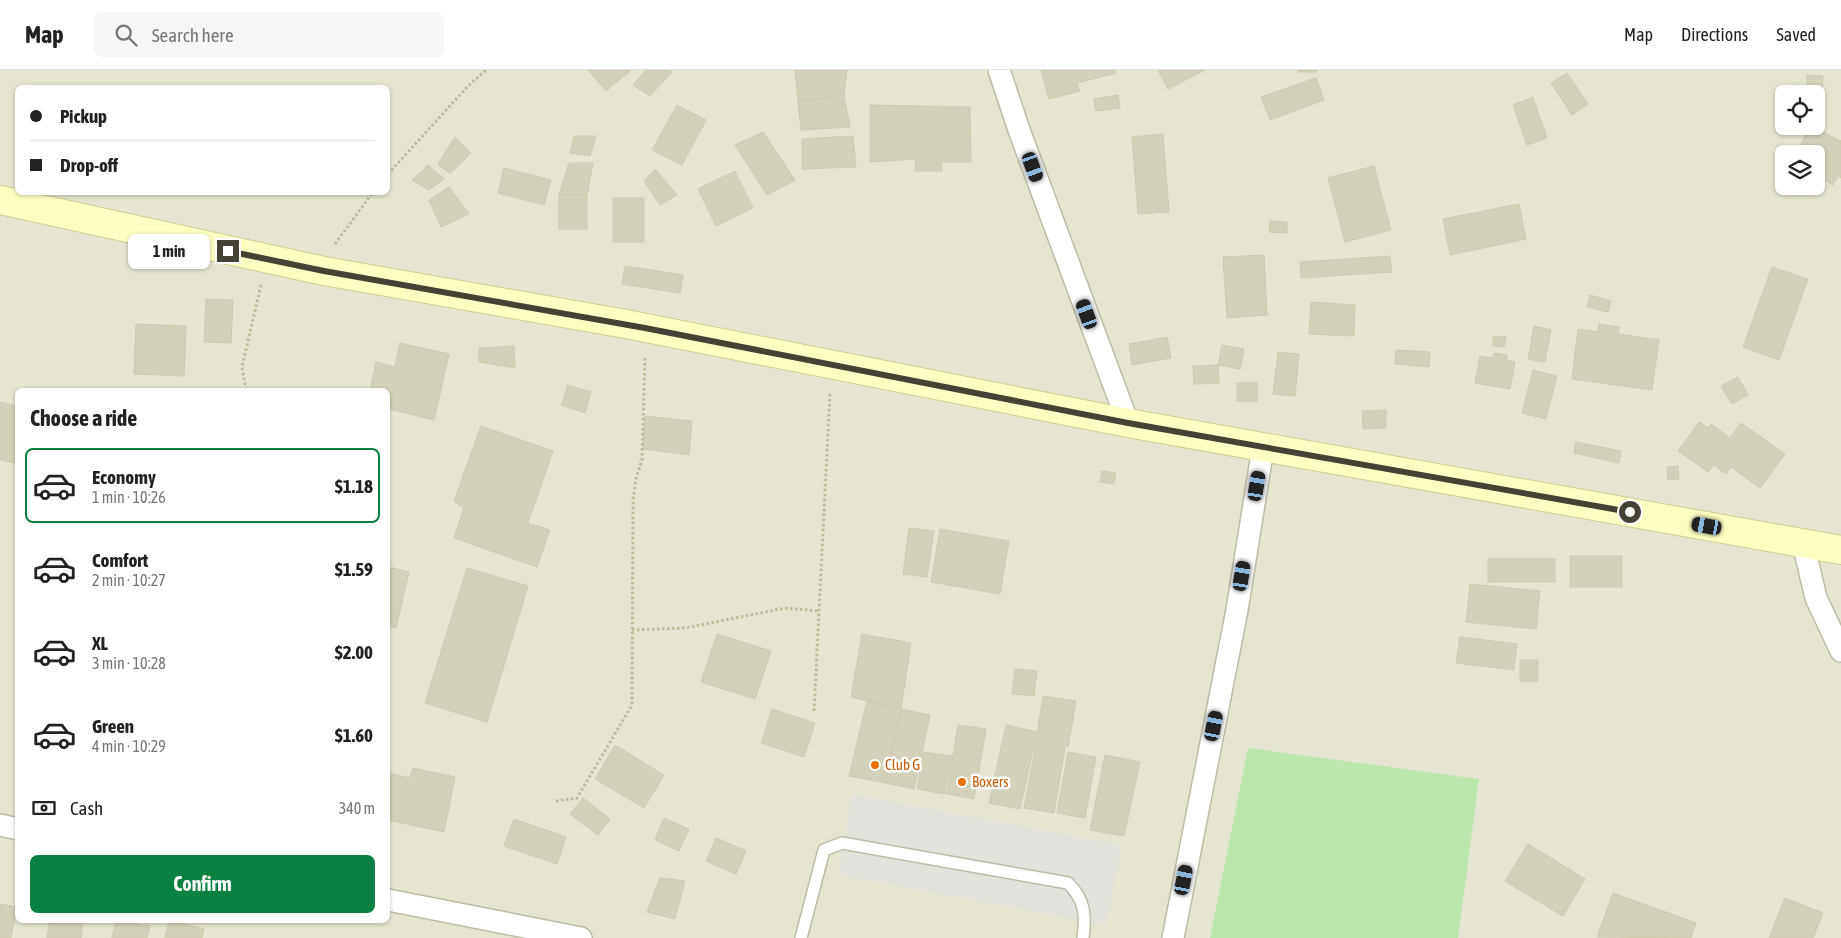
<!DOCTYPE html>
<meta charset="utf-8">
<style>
body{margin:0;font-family:"Asap Condensed",sans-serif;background:#f6f6f6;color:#222;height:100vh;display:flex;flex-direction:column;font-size:19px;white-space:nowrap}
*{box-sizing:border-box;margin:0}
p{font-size:16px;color:#767676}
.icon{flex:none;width:28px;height:28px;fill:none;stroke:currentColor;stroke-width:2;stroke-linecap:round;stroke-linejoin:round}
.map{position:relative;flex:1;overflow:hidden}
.details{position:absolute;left:15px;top:318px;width:375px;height:535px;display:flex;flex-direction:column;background:#fff;border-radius:8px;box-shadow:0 1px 4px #0004}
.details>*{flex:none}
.hud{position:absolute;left:15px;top:15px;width:375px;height:110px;border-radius:8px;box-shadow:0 1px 4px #0004;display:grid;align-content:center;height:110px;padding:0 15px;background:#fff}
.tools{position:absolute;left:1775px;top:15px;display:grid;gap:10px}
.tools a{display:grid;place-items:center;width:50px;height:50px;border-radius:8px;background:#fff;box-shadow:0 1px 4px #0004;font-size:25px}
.end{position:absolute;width:22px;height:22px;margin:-11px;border:6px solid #444234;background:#fff;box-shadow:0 0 0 2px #fff}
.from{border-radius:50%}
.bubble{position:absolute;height:35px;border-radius:8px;background:#fff;box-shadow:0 1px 4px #0004;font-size:16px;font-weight:700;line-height:35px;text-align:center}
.car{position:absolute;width:15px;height:30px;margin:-15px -8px;border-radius:6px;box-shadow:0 0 4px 1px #0007;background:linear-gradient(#222 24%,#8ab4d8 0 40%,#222 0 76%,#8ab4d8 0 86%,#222 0)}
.hud b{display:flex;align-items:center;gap:18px;height:48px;font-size:19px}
.hud b+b{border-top:1px solid #e0e0e0}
.hud i{width:12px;height:12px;background:#222}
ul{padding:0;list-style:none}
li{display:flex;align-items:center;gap:15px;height:75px;margin:0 10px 8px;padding:0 5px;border:2px solid transparent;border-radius:8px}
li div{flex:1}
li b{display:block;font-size:19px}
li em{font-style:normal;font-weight:700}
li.on{border-color:#0b8043}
li>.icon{width:45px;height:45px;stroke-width:1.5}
h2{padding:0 15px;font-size:22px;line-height:60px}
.pay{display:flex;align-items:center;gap:12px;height:55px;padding:0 15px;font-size:19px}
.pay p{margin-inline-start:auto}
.primary-button{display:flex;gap:10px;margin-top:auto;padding:10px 15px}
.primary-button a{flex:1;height:58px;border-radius:8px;background:#0b8043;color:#fff;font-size:20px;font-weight:700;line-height:58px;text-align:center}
header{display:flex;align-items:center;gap:30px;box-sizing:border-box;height:70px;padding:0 25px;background:#fff;border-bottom:1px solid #e0e0e0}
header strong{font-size:24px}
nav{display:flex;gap:28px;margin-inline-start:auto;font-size:18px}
.search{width:350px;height:45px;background:#f6f6f6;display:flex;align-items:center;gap:12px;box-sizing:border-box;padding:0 18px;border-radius:8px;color:#767676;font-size:19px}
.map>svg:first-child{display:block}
.residential{fill:#e6e5d2;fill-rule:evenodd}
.green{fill:#bce7ac}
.parking{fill:#e3e2dd}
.building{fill:#d4d1b9;stroke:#cecbad}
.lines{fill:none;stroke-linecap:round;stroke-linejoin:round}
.service-casing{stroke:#bdbca7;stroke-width:14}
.minor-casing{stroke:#bdbca7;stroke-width:24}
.secondary-casing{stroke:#cfcf91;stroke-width:30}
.path{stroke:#bfbc98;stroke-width:3;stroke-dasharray:2.5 2.5;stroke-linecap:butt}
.service{stroke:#fff;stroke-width:11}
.minor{stroke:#fff;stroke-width:21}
.secondary{stroke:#fdffc2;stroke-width:28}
.route{stroke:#444234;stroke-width:6}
.food-dot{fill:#e8710a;stroke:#fff;stroke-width:2}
.labels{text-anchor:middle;stroke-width:5;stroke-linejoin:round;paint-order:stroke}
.food-label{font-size:15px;fill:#c56008;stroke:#fff;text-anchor:start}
</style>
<header>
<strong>Map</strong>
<div class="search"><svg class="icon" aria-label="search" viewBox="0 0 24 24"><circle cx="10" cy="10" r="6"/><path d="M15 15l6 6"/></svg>Search here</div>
<nav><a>Map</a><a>Directions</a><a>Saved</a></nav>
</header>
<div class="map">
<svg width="1841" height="868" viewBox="0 0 1841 868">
<rect width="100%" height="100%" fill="#f2f2e4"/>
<path class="residential" d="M0 0H1841V868H0ZM18 18H388V122H18ZM1784 24H1816V56H1784ZM1784 84H1816V116H1784ZM18 320H388V850H18Z"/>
<polygon class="green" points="1248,678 1479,709 1458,868 1210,868"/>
<polygon class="parking" points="852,724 1122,775 1106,855 838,805"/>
<g class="building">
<polygon points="588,0 631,0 606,21"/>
<polygon points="646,0 667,0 672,2 650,26 633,15"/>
<polygon points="795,0 847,0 844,25 798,31"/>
<polygon points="1041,0 1115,0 1116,3 1077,13 1080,21 1049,29"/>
<polygon points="1158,0 1205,0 1168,19"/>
<rect x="1298" y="0" width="19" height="2"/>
<polygon points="1567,3 1588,34 1572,45 1551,13"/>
<polygon points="1807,5 1823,6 1822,35 1816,34 1816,24 1807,24"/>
<polygon points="1316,8 1324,30 1270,50 1261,27"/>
<polygon points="844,25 850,57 801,60 798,31"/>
<polygon points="1118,25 1120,38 1096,41 1094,29"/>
<polygon points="1533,27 1547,68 1527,75 1513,35"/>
<polygon points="677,35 706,50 682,95 652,80"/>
<polygon points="870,35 970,37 971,92 941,92 942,101 915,101 916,89 870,92"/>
<polygon points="1810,56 1841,71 1841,108 1838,106 1833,115 1816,106 1816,84 1796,84"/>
<polygon points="763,62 795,110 767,125 735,75"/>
<polygon points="1163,64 1169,142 1138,144 1132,67"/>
<polygon points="574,66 596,66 590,86 570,83"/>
<polygon points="853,66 856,97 802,99 802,69"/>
<polygon points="455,67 471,83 450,104 438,94"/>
<polygon points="569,93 593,93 587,125 559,125"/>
<polygon points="428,95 444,109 429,120 412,110"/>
<polygon points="1374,96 1391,160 1345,172 1328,108"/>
<polygon points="504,98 551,110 544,135 498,123"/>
<polygon points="655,99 677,125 660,135 644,111"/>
<polygon points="735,101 753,138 716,156 698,119"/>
<polygon points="449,117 469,144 441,157 429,130"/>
<rect x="559" y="125" width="28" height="34"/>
<rect x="613" y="128" width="31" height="44"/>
<polygon points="1519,134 1526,169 1450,185 1443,149"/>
<polygon points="1270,151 1287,152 1287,163 1269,162"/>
<polygon points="1264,185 1267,245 1227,248 1223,187"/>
<polygon points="1390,186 1392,202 1301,208 1300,192"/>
<polygon points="625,196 683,205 680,223 622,214"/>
<polygon points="1772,197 1808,209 1779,290 1743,277"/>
<polygon points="1590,225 1611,231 1608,242 1587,237"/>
<polygon points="206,229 233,230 231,273 204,272"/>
<polygon points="1311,232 1355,235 1354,266 1309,264"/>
<polygon points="136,254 186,256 184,306 134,304"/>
<polygon points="1599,254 1619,257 1618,264 1659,270 1652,320 1572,309 1578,259 1598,262"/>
<polygon points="1534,256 1551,260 1545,292 1528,289"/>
<polygon points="1493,266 1506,267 1504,277 1493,276"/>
<polygon points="1167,267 1171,288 1132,295 1129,274"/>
<polygon points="400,273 449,284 434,350 389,339 388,346 388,320 370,320 376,292 395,297"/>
<polygon points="1222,275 1244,279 1240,299 1218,295"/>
<polygon points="514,276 515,298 479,292 479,278"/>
<polygon points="1396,280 1430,282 1429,297 1395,294"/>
<polygon points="1278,282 1299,284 1295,326 1273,324"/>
<polygon points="1494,283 1507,285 1506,290 1515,292 1510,319 1475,313 1480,286 1493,288"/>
<polygon points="1218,295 1219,313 1194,314 1193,296"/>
<polygon points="1533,300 1557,306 1546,349 1522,343"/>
<polygon points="1738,307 1748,325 1732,334 1721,316"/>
<rect x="1237" y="313" width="20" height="18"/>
<polygon points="568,315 591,322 585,343 561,335"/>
<polygon points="0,332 18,336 18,378 14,393 0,390"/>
<polygon points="1386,340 1386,358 1363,359 1362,341"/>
<polygon points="645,346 692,351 689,385 643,379"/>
<polygon points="1699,352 1708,358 1711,354 1730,368 1741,353 1785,384 1760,418 1731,397 1726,404 1714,395 1708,402 1678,381"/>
<polygon points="481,356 553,381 528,453 550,460 537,497 454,468 464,438 454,431"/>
<polygon points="1576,372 1621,381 1619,393 1574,383"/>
<polygon points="1678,396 1679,409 1668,410 1667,397"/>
<polygon points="1102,401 1116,403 1114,414 1100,412"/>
<polygon points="909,458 934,461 927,507 903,504"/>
<polygon points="940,459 1009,471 1000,524 931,512"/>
<rect x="1570" y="486" width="52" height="31"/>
<rect x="1488" y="489" width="67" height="23"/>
<polygon points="388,497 409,502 396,558 388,556"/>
<polygon points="467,498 528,516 487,652 425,633"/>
<polygon points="1470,514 1540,521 1536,559 1466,552"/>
<polygon points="717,564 771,581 755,629 701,612"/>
<polygon points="862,564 911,573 901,639 851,627"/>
<polygon points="1460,567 1517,574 1514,600 1456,593"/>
<rect x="1520" y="590" width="18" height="21"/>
<polygon points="1015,599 1037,601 1034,626 1012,624"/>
<polygon points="1043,626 1076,631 1068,677 1036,672"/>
<polygon points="867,631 901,639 886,713 849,706"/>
<polygon points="772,639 815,653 804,687 761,673"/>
<polygon points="901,639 930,645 914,719 886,713"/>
<polygon points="958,655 986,659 974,729 947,724"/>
<polygon points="1006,655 1037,662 1020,739 989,733"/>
<polygon points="1036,673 1065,678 1054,743 1024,738"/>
<polygon points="615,675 664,705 644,738 595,709"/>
<polygon points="923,682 952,686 945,724 917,719"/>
<polygon points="1068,682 1096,687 1085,748 1057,743"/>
<polygon points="1105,685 1140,692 1124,766 1090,760"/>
<polygon points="413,698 455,707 444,762 388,750 388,703 410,708"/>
<polygon points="583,728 610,749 598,765 570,744"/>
<polygon points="664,748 689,759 679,781 655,770"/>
<polygon points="514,749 566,767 557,794 504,776"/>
<polygon points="716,768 746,781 736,804 706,791"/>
<polygon points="1528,774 1585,809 1563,846 1505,811"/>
<polygon points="660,808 685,811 675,849 647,842"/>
<polygon points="1613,823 1696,853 1691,868 1597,867"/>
<polygon points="1785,828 1823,843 1813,868 1769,868"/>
<polygon points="0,834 17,837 11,868 0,868"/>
<polygon points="50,850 83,850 81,868 47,868"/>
<polygon points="116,850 150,856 147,868 112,868"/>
<polygon points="169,851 204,859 202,868 165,868"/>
</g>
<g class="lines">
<g class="service-casing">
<path id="service" d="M801 868 824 780 842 773 1068 813C1085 830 1086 845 1083 868"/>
</g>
<g class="minor-casing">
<g id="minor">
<polyline points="999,0 1019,60 1128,353"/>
<polyline points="1803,473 1816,528 1841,581"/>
<polyline points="0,755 18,759"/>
<polyline points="388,830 581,868"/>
<polyline points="1173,868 1237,540 1263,378"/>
</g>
</g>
<g class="secondary-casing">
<polyline id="secondary" points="0,130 324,201 626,254 1128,353 1841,480"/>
</g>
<g class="path">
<polyline points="388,104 468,16 486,0"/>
<polyline points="335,174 373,122"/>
<polyline points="246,320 242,297 261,215"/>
<polyline points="632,560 685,558 785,538 819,541"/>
<polyline points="814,641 830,323"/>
<polyline points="556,731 577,728 632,635 633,431 636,408 642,390 645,286"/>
</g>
<use href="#service" class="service"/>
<use href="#minor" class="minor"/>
<use href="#secondary" class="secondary"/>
</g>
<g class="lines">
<polyline class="route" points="228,181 324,201 645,258 1128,353 1630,442"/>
</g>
<g class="food-dot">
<circle cx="875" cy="695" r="5"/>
<circle cx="962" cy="712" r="5"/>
</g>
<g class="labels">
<g class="food-label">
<text x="885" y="700">Club G</text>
<text x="972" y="717">Boxers</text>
</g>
</g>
</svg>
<div class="tools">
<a><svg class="icon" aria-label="locate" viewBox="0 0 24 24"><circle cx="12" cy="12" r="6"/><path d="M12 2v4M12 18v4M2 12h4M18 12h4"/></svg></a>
<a><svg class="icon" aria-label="layers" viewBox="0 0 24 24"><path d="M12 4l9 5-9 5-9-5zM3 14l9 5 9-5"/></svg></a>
</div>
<i class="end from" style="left:1630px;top:442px"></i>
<i class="end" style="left:228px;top:181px"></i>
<div class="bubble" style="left:128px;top:164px;width:82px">1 min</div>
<i class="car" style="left:1033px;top:97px;rotate:160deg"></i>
<i class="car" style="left:1087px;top:244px;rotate:340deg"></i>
<i class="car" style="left:1257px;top:416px;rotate:9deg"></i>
<i class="car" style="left:1707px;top:456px;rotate:280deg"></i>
<i class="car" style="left:1242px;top:506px;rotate:9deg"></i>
<i class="car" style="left:1214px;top:656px;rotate:11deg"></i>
<i class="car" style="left:1184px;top:810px;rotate:11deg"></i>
<div class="hud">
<b><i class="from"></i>Pickup</b>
<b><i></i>Drop-off</b>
</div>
<section class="details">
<h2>Choose a ride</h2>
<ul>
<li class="on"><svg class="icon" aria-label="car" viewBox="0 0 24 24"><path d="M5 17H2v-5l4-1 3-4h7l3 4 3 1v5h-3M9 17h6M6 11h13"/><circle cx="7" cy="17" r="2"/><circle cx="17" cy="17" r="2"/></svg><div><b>Economy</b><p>1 min · 10:26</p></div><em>$1.18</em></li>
<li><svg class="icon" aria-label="car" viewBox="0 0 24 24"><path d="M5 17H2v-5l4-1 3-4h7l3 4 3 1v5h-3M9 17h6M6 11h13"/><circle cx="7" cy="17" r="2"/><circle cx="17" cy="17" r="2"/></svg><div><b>Comfort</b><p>2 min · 10:27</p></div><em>$1.59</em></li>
<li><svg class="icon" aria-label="car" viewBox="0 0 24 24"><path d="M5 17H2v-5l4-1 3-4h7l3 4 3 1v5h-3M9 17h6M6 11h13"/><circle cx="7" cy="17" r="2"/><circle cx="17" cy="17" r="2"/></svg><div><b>XL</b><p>3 min · 10:28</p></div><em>$2.00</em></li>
<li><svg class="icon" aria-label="car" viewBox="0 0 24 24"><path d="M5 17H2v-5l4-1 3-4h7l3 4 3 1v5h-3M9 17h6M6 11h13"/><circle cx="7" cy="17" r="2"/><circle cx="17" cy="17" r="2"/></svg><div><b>Green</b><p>4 min · 10:29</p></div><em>$1.60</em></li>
</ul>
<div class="pay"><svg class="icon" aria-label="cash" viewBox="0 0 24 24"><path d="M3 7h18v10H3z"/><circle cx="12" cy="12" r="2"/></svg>Cash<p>340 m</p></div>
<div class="primary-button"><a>Confirm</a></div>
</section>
</div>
